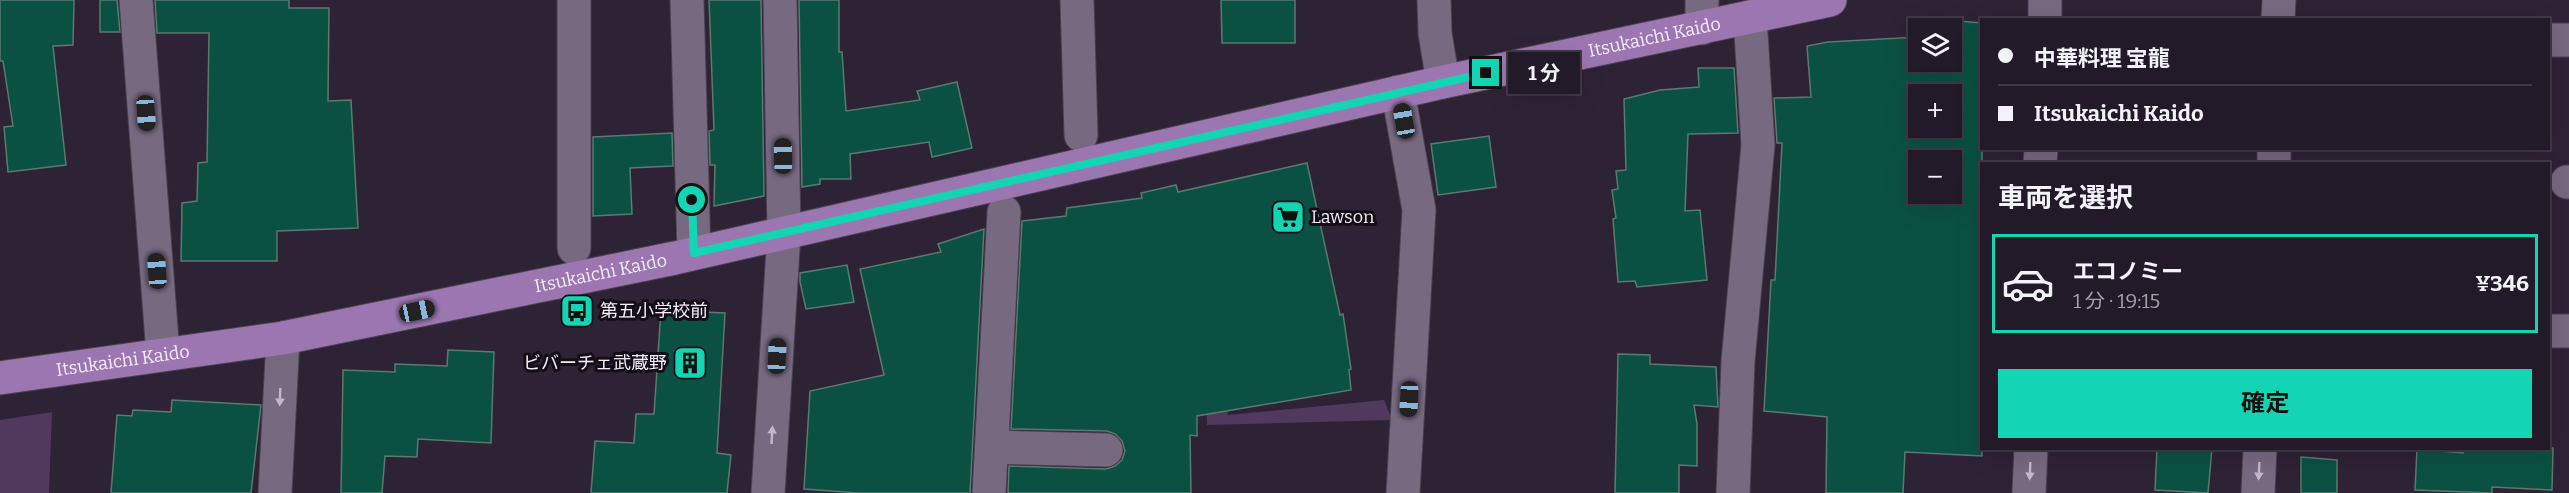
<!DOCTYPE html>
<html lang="ja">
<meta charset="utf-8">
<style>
body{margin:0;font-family:Bitter,"Noto Sans JP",serif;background:#2a2330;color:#f1f3f6;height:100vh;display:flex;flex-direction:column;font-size:22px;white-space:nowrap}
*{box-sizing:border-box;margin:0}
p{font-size:20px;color:#a2a1a8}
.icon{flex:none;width:33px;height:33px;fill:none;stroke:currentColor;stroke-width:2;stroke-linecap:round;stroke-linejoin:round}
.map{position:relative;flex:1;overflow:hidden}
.panel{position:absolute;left:1980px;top:162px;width:570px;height:288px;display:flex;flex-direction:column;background:#221a28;border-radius:0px;box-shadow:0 6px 24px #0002,0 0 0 2px #3f3845}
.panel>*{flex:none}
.top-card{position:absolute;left:1980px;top:18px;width:570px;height:132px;border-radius:0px;box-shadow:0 6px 24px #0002,0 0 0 2px #3f3845;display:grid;align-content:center;height:132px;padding:0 18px;background:#221a28}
.tools{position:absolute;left:1908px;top:18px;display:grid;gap:12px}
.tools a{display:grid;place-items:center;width:54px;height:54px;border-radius:0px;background:#221a28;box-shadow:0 6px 24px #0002,0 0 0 2px #3f3845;font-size:30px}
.end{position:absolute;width:27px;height:27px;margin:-14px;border:8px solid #14d5b3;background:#111;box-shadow:0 0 0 3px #111}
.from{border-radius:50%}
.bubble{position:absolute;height:42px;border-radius:0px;background:#221a28;box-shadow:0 6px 24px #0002,0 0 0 2px #3f3845;font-size:20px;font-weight:700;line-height:42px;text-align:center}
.car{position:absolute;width:18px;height:36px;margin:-18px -9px;border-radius:8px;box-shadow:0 0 4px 2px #0007;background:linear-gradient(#222 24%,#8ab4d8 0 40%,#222 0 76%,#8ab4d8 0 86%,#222 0)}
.top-card b{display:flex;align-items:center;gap:21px;height:57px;font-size:22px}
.top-card b+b{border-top:2px solid #3f3845}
.top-card i{width:15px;height:15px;background:#f1f3f6}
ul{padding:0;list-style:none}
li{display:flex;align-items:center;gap:18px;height:99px;margin:0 12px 9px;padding:0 6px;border:3px solid transparent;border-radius:0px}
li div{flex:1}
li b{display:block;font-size:22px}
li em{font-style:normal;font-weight:700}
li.current{border-color:#14d5b3}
li>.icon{width:54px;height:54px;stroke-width:1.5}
h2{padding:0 18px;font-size:27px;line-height:72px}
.primary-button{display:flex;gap:12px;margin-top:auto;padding:12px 18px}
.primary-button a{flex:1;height:69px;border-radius:0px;background:#14d5b3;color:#111;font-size:24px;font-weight:700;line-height:69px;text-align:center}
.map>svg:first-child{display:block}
.green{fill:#51395e}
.building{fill:#0b5143;stroke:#5a7970;stroke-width:1.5;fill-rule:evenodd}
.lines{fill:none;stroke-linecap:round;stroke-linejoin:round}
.minor-casing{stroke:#4b4151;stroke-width:35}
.major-casing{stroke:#4b4151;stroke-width:35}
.minor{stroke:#776980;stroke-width:33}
.major{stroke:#9c76b1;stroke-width:33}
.oneway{fill:#c2b8c9}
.route{stroke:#14d5b3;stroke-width:8}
.labels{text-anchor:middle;stroke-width:6;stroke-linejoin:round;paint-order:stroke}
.street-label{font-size:18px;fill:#f4ecf9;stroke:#130e16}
.poi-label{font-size:18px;fill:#f4ecf9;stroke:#130e16;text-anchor:start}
</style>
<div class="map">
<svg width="2569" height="493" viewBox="0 0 2569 493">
<rect width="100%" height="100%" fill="#2e2235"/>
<g class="green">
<polygon points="1205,334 1216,336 1228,415 1384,400 1392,420 1207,425"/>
<polygon points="52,412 49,493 0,493 0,420"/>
</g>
<g class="building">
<polygon points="0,0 74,0 73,45 53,46 66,165 8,172 4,127 13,126 3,61 0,61"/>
<polygon points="100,0 117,0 120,32 100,32"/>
<polygon points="155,0 289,0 289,8 329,8 328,101 351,100 358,228 277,231 277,261 181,261 182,203 197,201 198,163 207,162 209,33 157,33"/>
<polygon points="709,0 761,0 764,196 714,206 715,165 710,165 709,131 714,130"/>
<polygon points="799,0 839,0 839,52 842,52 846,111 920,100 917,91 957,82 972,148 932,157 929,142 850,154 851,179 820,179 820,184 802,187"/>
<polygon points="1221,0 1295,0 1295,43 1222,43"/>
<path d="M1947 20 1982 23V456L1905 452 1903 493H1826L1827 417 1764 411 1771 280H1775L1782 143H1777L1774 98 1811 97 1807 46 1828 42 1918 37V62H1952V28H1947ZM1918 94H1952V128H1918ZM1918 160H1952V194H1918Z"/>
<polygon points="1698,68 1734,68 1738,133 1688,134 1685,211 1700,210 1707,280 1637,287 1635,281 1618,282 1613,219 1616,218 1612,190 1618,189 1616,171 1626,170 1624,99 1660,90 1699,87"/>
<polygon points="672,133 673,166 630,168 632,214 593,216 593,137"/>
<polygon points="1489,136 1496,187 1438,195 1431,144"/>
<polygon points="1307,163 1340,315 1343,314 1351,369 1349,370 1351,390 1197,416 1197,436 1190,435 1191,493 1008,493 1009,466 1106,469 1115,466 1122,460 1125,451 1122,441 1115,434 1107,431 1011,429 1022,221 1066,216 1067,208 1142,198 1141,193 1176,185 1178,192"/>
<polygon points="984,229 970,493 858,493 804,489 810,391 884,375 860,269 941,252 938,244"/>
<polygon points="847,265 854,302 806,309 800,282 800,273"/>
<polygon points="661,310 725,313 717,453 731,455 727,493 591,493 595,441 634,443 636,414 654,414"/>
<polygon points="448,350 494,352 491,443 418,439 417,457 385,456 382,493 341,493 343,370 395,372 395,364 447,366"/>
<polygon points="1618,354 1650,355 1650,364 1716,367 1718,407 1694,405 1697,424 1697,466 1679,465 1679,493 1615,493"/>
<polygon points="172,400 261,405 251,493 111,493 117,415 132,416 133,410 171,412"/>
<polygon points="2157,448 2212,448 2208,493 2155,490"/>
<polygon points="2463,448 2553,448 2552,490 2492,487 2492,493 2415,490 2417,449 2463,453"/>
<polygon points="2301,457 2337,460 2337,493 2301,493"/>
</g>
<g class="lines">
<g class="minor-casing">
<g id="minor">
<polyline points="136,0 163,354"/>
<polyline points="574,0 574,248"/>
<polyline points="687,0 694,253"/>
<polyline points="1077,0 1081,135"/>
<polyline points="1434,0 1435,33 1443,82"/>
<polyline points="1702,0 1702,28"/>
<polyline points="2045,20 2045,0"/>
<polyline points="2278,20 2279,0"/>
<polyline points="2549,40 2569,40"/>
<polyline points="1398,92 1419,210 1403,493"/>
<polyline points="2040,164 2041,148"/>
<polyline points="2274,164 2274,148"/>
<polyline points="2567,182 2569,182"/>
<polyline points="2548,331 2569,331"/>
<polyline points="992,447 1106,450"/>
<polyline points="275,493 283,338"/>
<polyline points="768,493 784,233 780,0"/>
<polyline points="989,493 1004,212"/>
<polyline points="1733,493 1738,361 1758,145 1750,17"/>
<polyline points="2029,493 2031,448"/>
<polyline points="2258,493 2260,448"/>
</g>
</g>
<g class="major-casing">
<g id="major">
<path id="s1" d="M0 378 283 338 675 258 1443 82 1830 0"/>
</g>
</g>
<use href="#minor" class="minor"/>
<use href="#major" class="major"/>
</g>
<defs><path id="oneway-solid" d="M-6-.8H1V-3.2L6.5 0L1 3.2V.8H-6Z" transform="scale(1.5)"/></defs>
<g class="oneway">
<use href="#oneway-solid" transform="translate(280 397) rotate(92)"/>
<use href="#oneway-solid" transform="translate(772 435) rotate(-87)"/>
<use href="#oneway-solid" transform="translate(2030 471) rotate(92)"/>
<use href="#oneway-solid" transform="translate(2259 471) rotate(93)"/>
</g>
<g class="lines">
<polyline class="route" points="692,200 694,253 1486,73"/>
</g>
<defs>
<g id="supermarket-square" transform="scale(1.725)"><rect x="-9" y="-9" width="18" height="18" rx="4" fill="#14d5b3" stroke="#130e16"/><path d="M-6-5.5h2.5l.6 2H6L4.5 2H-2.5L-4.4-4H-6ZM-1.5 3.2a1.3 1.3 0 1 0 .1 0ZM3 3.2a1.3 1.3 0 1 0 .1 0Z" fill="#111"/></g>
<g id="bus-square" transform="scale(1.725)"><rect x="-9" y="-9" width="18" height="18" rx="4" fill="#14d5b3" stroke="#130e16"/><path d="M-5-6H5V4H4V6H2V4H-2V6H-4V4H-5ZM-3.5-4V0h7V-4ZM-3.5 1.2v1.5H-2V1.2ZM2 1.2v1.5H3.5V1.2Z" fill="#111"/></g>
<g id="building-square" transform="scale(1.725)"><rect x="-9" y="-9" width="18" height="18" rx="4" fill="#14d5b3" stroke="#130e16"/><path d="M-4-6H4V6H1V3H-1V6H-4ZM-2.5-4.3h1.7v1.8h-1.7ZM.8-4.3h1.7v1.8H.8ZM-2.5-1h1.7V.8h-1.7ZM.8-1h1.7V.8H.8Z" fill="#111"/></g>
</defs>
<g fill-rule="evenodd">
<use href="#supermarket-square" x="1288" y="217"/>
<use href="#bus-square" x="577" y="311"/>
<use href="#building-square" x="690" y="363"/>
</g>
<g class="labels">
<g class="street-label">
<text dy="6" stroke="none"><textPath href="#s1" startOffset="1690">Itsukaichi Kaido</textPath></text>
<text dy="6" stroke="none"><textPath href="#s1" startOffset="610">Itsukaichi Kaido</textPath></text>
<text dy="6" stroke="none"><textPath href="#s1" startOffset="124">Itsukaichi Kaido</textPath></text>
</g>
<g class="poi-label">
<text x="1311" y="223">Lawson</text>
<text x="600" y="317">第五小学校前</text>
<text x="667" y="369" text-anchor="end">ビバーチェ武蔵野</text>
</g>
</g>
</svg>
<div class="tools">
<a><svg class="icon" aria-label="layers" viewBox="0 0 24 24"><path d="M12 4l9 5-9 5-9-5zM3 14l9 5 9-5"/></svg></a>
<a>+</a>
<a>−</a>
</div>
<i class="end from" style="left:692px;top:200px"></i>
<i class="end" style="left:1486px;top:73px"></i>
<div class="bubble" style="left:1508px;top:52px;width:72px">1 分</div>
<i class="car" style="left:146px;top:113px;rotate:176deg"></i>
<i class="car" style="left:1404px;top:121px;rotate:350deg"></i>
<i class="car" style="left:783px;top:156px;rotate:359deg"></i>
<i class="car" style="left:157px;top:271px;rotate:356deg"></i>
<i class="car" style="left:417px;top:311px;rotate:78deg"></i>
<i class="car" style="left:777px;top:356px;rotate:3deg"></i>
<i class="car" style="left:1409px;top:399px;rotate:183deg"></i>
<div class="top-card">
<b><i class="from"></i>中華料理 宝龍</b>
<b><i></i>Itsukaichi Kaido</b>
</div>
<section class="panel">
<h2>車両を選択</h2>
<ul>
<li class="current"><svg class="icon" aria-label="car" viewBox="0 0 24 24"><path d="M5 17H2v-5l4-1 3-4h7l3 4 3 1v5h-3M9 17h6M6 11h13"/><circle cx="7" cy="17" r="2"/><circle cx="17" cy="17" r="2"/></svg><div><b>エコノミー</b><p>1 分 · 19:15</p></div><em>¥346</em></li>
</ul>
<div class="primary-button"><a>確定</a></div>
</section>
</div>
